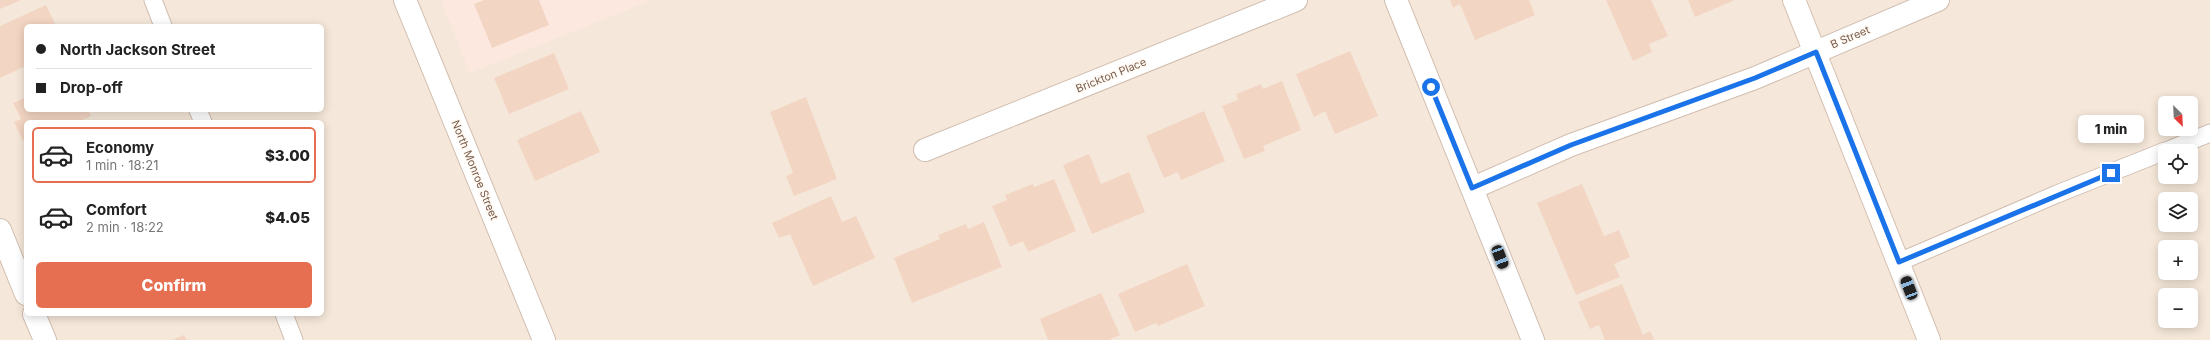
<!DOCTYPE html>
<meta charset="utf-8">
<style>
body{margin:0;font-family:Inter,sans-serif;background:#f6f6f6;color:#222;height:100vh;display:flex;flex-direction:column;font-size:15px;white-space:nowrap}
*{box-sizing:border-box;margin:0}
p{font-size:13px;color:#767676}
.icon{flex:none;width:22px;height:22px;fill:none;stroke:currentColor;stroke-width:2;stroke-linecap:round;stroke-linejoin:round}
.map{position:relative;flex:1;overflow:hidden}
.sheet{position:absolute;left:24px;top:120px;width:300px;height:196px;display:flex;flex-direction:column;background:#fff;border-radius:6px;box-shadow:0 2px 10px #0003}
.sheet>*{flex:none}
.hud{position:absolute;left:24px;top:24px;width:300px;height:88px;border-radius:6px;box-shadow:0 2px 10px #0003;display:grid;align-content:center;height:88px;padding:0 12px;background:#fff}
.needle{width:26px;rotate:156deg}
.fabs{position:absolute;left:2158px;top:96px;display:grid;gap:8px}
.fabs a{display:grid;place-items:center;width:40px;height:40px;border-radius:6px;background:#fff;box-shadow:0 2px 10px #0003;font-size:20px}
.end{position:absolute;width:18px;height:18px;margin:-9px;border:5px solid #1a73e8;background:#fff;box-shadow:0 0 0 2px #fff}
.from{border-radius:50%}
.bubble{position:absolute;height:28px;border-radius:6px;background:#fff;box-shadow:0 2px 10px #0003;font-size:13px;font-weight:800;line-height:28px;text-align:center}
.car{position:absolute;width:12px;height:24px;margin:-12px -6px;border-radius:5px;box-shadow:0 0 3px 1px #0007;background:linear-gradient(#222 24%,#8ab4d8 0 40%,#222 0 76%,#8ab4d8 0 86%,#222 0)}
.hud b{display:flex;align-items:center;gap:14px;height:38px;font-size:15px}
.hud b+b{border-top:1px solid #e0e0e0}
.hud i{width:10px;height:10px;background:#222}
ul{padding:7px 0 0;list-style:none}
li{display:flex;align-items:center;gap:12px;height:56px;margin:0 8px 6px;padding:0 4px;border:2px solid transparent;border-radius:6px}
li div{flex:1}
li b{display:block;font-size:15px}
li em{font-style:normal;font-weight:800}
li.current{border-color:#e76f51}
li>.icon{width:36px;height:36px;stroke-width:1.5}
.cta{display:flex;gap:8px;margin-top:auto;padding:8px 12px}
.cta a{flex:1;height:46px;border-radius:6px;background:#e76f51;color:#fff;font-size:16px;font-weight:800;line-height:46px;text-align:center}
.map>svg:first-child{display:block}
.residential{fill:#f5e8da;fill-rule:evenodd}
.commercial{fill:#fde8e0}
.building{fill:#f3d5c3}
.lines{fill:none;stroke-linecap:round;stroke-linejoin:round}
.lane-casing{stroke:#d1beb0;stroke-width:19}
.street-casing{stroke:#d1beb0;stroke-width:24}
.secondary-casing{stroke:#d6c0b0;stroke-width:24}
.lane{stroke:#fff;stroke-width:17}
.street{stroke:#fff;stroke-width:22}
.secondary{stroke:#fff;stroke-width:22}
.route{stroke:#1a73e8;stroke-width:5}
.labels{text-anchor:middle;stroke-width:3;stroke-linejoin:round;paint-order:stroke}
.street-label{font-size:11px;fill:#7a5c4d;stroke:#fffaf3}
</style>
<div class="map">
<svg width="2210" height="340" viewBox="0 0 2210 340">
<rect width="100%" height="100%" fill="#fdf6ec"/>
<path class="residential" d="M0 0H2210V340H0ZM26 26H322V110H26ZM2165 103H2191V129H2165ZM26 122H322V314H26ZM2165 151H2191V177H2165ZM2165 199H2191V225H2165ZM2165 247H2191V273H2165ZM2165 295H2191V321H2165Z"/>
<polygon class="commercial" points="441,0 651,0 470,73"/>
<g class="building">
<polygon points="0,0 21,0 0,9"/>
<polygon points="484,0 539,0 549,25 492,48 474,4"/>
<polygon points="1450,0 1529,0 1535,15 1475,40 1460,4 1453,8"/>
<polygon points="1606,0 1651,0 1668,36 1649,44 1652,52 1633,61"/>
<polygon points="1688,0 1735,0 1695,17"/>
<polygon points="46,5 56,26 26,26 26,66 0,78 0,26"/>
<polygon points="1350,51 1378,116 1335,134 1325,111 1314,117 1296,74"/>
<polygon points="554,53 569,89 509,114 494,78"/>
<polygon points="1282,81 1301,130 1263,146 1265,151 1244,159 1222,106 1238,100 1236,94 1261,84 1263,89"/>
<polygon points="26,97 26,110 88,110 91,116 78,122 26,122 26,139 23,141 14,122 21,119 13,103"/>
<polygon points="806,97 837,179 794,196 786,176 793,173 770,112"/>
<polygon points="581,111 600,152 535,181 517,140"/>
<polygon points="1204,111 1225,161 1181,180 1178,172 1164,178 1146,136"/>
<polygon points="1089,154 1101,184 1129,172 1145,212 1092,234 1063,165"/>
<polygon points="1054,179 1076,231 1028,252 1023,241 1010,247 992,206 1007,200 1005,195 1033,184 1034,187"/>
<polygon points="1582,184 1604,236 1619,230 1630,257 1614,264 1620,277 1576,295 1537,203"/>
<polygon points="831,196 842,222 856,216 875,258 813,286 790,234 779,238 772,223"/>
<polygon points="984,222 1002,267 912,303 894,258 940,239 938,235 966,224 968,229"/>
<polygon points="1187,264 1205,306 1158,326 1156,323 1135,332 1118,294"/>
<polygon points="1622,284 1643,335 1650,331 1654,340 1605,340 1599,325 1590,329 1578,302"/>
<polygon points="1101,293 1120,335 1108,340 1048,340 1040,319"/>
<polygon points="184,335 187,340 172,340"/>
</g>
<g class="lines">
<g class="lane-casing">
<g id="lane">
<polyline points="153,0 163,26"/>
<polyline points="198,110 203,122"/>
<polyline points="2166,151 2210,133"/>
<polyline points="1899,262 2057,194 2165,151"/>
<polyline points="284,314 294,340"/>
</g>
</g>
<g class="street-casing">
<g id="street">
<polyline points="405,0 544,340"/>
<polyline points="1396,0 1533,340"/>
<polyline points="925,150 1296,0"/>
<polyline points="1473,188 1571,145 1755,78 1938,0"/>
<polyline points="0,230 26,294"/>
<polyline points="34,314 45,340"/>
</g>
</g>
<g class="secondary-casing">
<polyline id="secondary" points="1794,0 1929,340"/>
</g>
<use href="#lane" class="lane"/>
<use href="#street" class="street"/>
<use href="#secondary" class="secondary"/>
</g>
<g class="lines">
<polyline class="route" points="1431,87 1472,188 1571,145 1755,78 1816,52 1899,262 2111,173"/>
</g>
<g class="labels">
<g class="street-label">
<text transform="translate(1850 37) rotate(-23)" y="4">B Street</text>
<text transform="translate(1111 75) rotate(-22)" y="4">Brickton Place</text>
<text transform="translate(475 170) rotate(68)" y="4">North Monroe Street</text>
</g>
</g>
</svg>
<div class="fabs">
<a><svg class="needle" viewBox="-14 -14 28 28"><path d="M0-13l5 13h-10z" fill="#e53935"/><path d="M0 13l5-13h-10z" fill="#767676"/></svg></a>
<a><svg class="icon" aria-label="locate" viewBox="0 0 24 24"><circle cx="12" cy="12" r="6"/><path d="M12 2v4M12 18v4M2 12h4M18 12h4"/></svg></a>
<a><svg class="icon" aria-label="layers" viewBox="0 0 24 24"><path d="M12 4l9 5-9 5-9-5zM3 14l9 5 9-5"/></svg></a>
<a>+</a>
<a>−</a>
</div>
<i class="end from" style="left:1431px;top:87px"></i>
<i class="end" style="left:2111px;top:173px"></i>
<div class="bubble" style="left:2078px;top:115px;width:66px">1 min</div>
<i class="car" style="left:1500px;top:257px;rotate:159deg"></i>
<i class="car" style="left:1909px;top:288px;rotate:339deg"></i>
<div class="hud">
<b><i class="from"></i>North Jackson Street</b>
<b><i></i>Drop-off</b>
</div>
<section class="sheet">
<ul>
<li class="current"><svg class="icon" aria-label="car" viewBox="0 0 24 24"><path d="M5 17H2v-5l4-1 3-4h7l3 4 3 1v5h-3M9 17h6M6 11h13"/><circle cx="7" cy="17" r="2"/><circle cx="17" cy="17" r="2"/></svg><div><b>Economy</b><p>1 min · 18:21</p></div><em>$3.00</em></li>
<li><svg class="icon" aria-label="car" viewBox="0 0 24 24"><path d="M5 17H2v-5l4-1 3-4h7l3 4 3 1v5h-3M9 17h6M6 11h13"/><circle cx="7" cy="17" r="2"/><circle cx="17" cy="17" r="2"/></svg><div><b>Comfort</b><p>2 min · 18:22</p></div><em>$4.05</em></li>
</ul>
<div class="cta"><a>Confirm</a></div>
</section>
</div>
